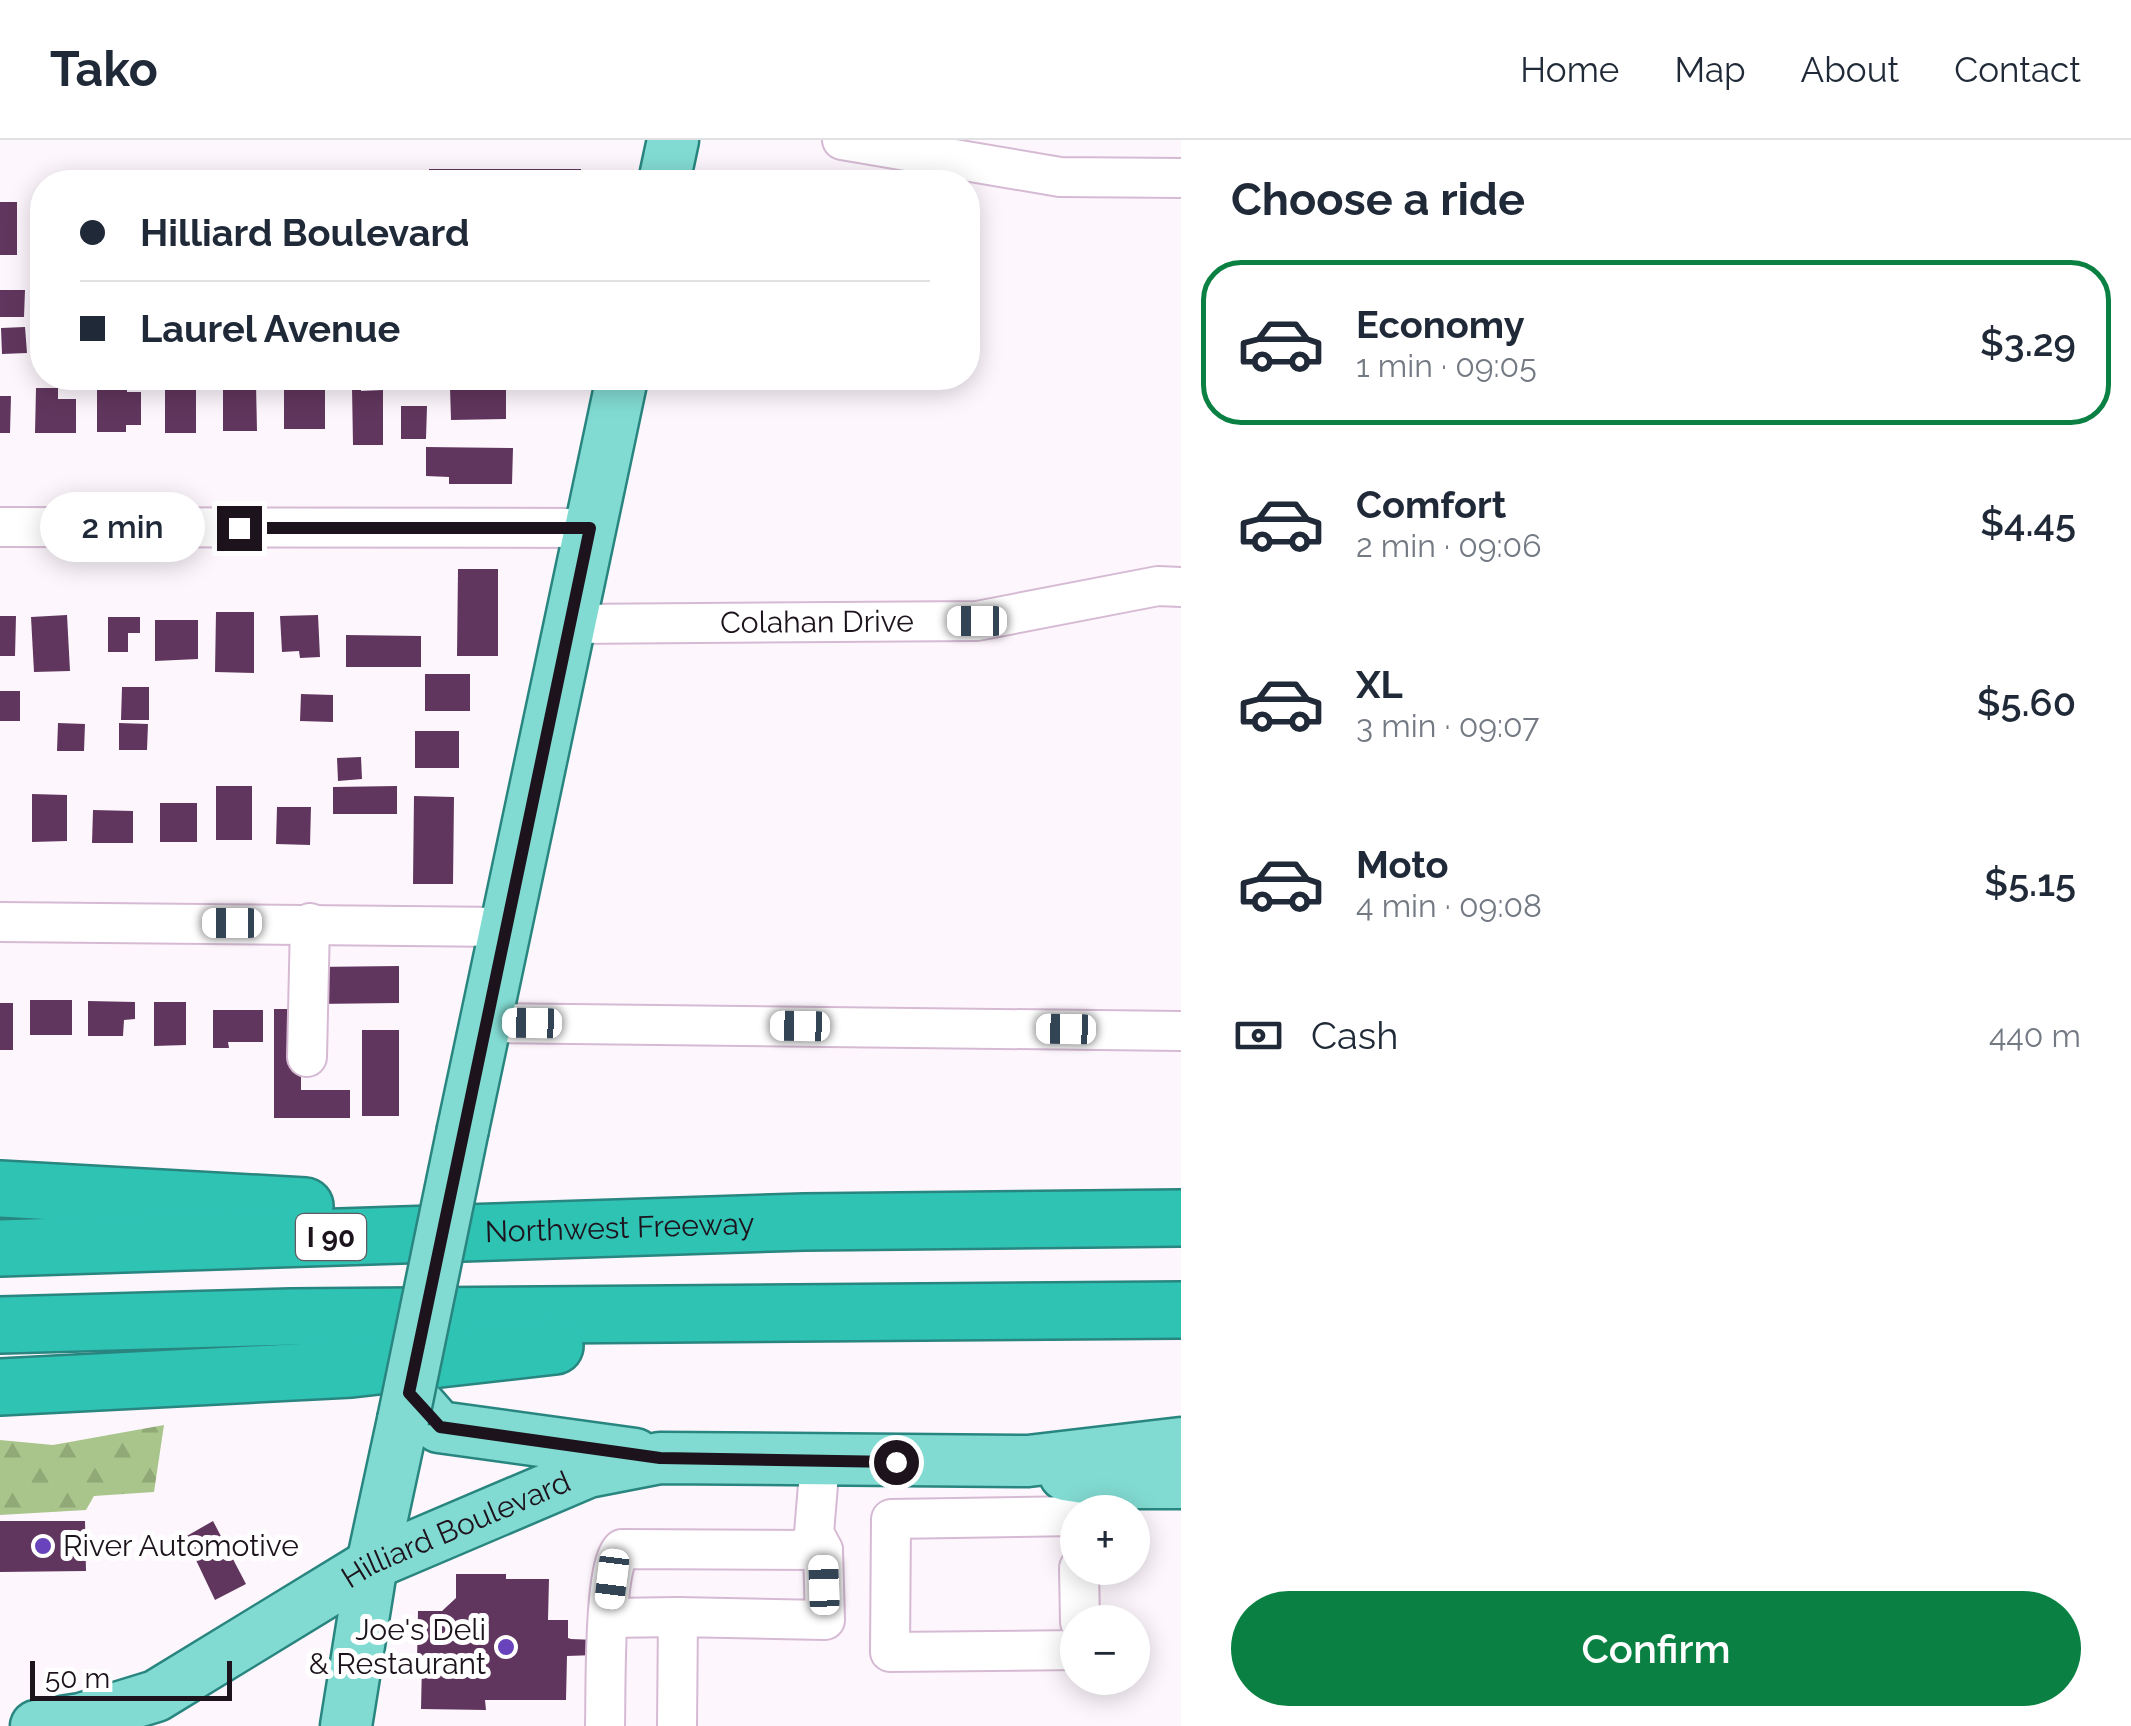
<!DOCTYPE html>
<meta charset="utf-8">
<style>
body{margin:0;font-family:Raleway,sans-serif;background:#f2f2f3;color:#1f2937;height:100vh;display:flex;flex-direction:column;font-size:38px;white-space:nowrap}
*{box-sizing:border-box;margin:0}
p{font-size:32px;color:#747a83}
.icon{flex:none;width:55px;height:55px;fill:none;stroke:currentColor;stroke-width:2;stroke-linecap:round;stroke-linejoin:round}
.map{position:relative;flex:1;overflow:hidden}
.drawer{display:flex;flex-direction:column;background:#fff;width:950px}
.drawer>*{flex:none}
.top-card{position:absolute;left:30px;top:30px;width:950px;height:220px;border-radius:40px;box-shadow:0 5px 25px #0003;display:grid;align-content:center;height:220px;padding:0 50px;background:#fff}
.tools{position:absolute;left:1060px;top:1355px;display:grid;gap:20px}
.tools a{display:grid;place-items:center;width:90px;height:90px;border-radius:50%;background:#fff;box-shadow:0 5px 25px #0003;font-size:50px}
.scale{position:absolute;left:30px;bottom:25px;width:202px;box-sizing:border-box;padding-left:10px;border:5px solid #1d131c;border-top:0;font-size:28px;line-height:35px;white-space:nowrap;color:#1d131c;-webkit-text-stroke:8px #fff;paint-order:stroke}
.end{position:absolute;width:45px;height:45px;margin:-22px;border:12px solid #1d131c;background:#fff;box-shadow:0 0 0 5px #fff}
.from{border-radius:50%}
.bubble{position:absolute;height:70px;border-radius:35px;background:#fff;box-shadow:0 5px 25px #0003;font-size:32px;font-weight:600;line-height:70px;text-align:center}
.car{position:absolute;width:30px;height:60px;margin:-30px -15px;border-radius:12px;box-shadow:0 0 8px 2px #0007;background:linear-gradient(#fff 24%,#345 0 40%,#fff 0 76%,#345 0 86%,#fff 0)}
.top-card b{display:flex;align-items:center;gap:35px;height:95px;font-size:38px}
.top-card b+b{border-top:2px solid #e0e1e3}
.top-card i{width:25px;height:25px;background:#1f2937}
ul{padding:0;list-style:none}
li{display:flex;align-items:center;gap:30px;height:165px;margin:0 20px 15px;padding:0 30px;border:5px solid transparent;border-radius:40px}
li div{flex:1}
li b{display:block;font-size:38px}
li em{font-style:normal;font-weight:600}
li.current{border-color:#0b8043}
li>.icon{width:90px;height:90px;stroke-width:1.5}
h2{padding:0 50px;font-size:45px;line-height:120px}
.pay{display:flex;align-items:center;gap:25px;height:110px;padding:0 50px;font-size:38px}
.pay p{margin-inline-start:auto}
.action{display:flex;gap:20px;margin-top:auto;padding:20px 50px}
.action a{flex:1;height:115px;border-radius:60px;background:#0b8043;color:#fff;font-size:40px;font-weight:600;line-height:115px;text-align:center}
header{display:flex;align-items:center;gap:60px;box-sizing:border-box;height:140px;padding:0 50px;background:#fff;border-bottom:2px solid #e0e1e3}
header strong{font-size:48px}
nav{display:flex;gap:55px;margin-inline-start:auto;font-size:35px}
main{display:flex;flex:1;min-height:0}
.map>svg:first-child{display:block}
.forest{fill:url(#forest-firs)}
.building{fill:#61365e}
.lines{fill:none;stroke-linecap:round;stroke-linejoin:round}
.minor-casing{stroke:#d6bad4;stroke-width:42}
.major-casing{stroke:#29857f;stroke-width:55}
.highway-casing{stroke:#29857f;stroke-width:60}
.minor{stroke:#fff;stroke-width:38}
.major{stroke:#82dbd2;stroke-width:50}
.highway{stroke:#2fc3b4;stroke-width:55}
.major-bridge-casing{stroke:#29857f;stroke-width:55;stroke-linecap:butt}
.major-bridge{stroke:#82dbd2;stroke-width:50}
.route{stroke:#1d131c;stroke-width:12}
.poi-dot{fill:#6943bc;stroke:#fff;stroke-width:4}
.labels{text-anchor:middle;stroke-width:10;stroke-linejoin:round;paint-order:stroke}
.shield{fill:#fff;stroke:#615a60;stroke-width:2.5}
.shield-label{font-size:28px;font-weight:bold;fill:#1d131c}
.street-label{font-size:30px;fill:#1d131c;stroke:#fff}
.poi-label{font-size:30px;fill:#1d131c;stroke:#fff;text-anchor:start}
</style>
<header>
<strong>Tako</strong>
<nav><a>Home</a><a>Map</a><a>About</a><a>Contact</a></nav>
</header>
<main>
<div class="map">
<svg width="1181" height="1586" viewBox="0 0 1181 1586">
<defs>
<pattern id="forest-firs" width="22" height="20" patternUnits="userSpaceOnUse" patternTransform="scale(2.5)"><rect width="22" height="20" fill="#a9c58b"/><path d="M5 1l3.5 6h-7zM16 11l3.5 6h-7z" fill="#91a877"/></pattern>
</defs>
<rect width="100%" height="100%" fill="#fdf7fd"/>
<polygon class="forest" points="164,1285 154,1352 94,1356 86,1370 0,1375 0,1300 53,1305"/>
<g class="building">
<rect x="429" y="29" width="152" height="13"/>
<rect x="0" y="62" width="17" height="53"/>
<rect x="36" y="63" width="6" height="39"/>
<polygon points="0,150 25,150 24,177 0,177"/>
<polygon points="25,187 27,213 2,214 1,188"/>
<polygon points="97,238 127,238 127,252 141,252 141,285 126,285 126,292 97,292"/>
<polygon points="284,238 305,238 305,245 325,245 325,289 284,289"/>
<polygon points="223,244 256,244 257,291 223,291"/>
<polygon points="506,246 506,279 451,280 450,247"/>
<rect x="165" y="247" width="31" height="46"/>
<polygon points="352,247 361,247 361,251 383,250 383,305 353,305"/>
<polygon points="36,248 58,248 58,259 76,259 76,293 35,293"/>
<polygon points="0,256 11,256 10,293 0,293"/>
<polygon points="401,266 427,266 426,299 401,299"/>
<polygon points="426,307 513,308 512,344 449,344 449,337 426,336"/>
<polygon points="458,429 498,429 498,516 457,516"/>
<polygon points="216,472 254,472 254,533 215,532"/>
<polygon points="67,475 70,531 34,532 31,477"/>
<polygon points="318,475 320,517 300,518 299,511 282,512 280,476"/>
<polygon points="0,476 16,476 15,516 0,516"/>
<polygon points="108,477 140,477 140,493 128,493 128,512 108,512"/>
<polygon points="155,480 198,480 198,519 155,521"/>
<polygon points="346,495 421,496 421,527 346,527"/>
<rect x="425" y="534" width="45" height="37"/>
<polygon points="122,547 149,547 149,580 121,580"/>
<rect x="0" y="551" width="20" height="30"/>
<polygon points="301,554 333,555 333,582 300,581"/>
<polygon points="58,583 85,584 84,611 57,611"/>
<polygon points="119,583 148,584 147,610 119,610"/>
<rect x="415" y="591" width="44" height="37"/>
<polygon points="361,617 362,639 338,641 337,618"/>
<rect x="216" y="646" width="36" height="54"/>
<polygon points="397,646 397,674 333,674 333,647"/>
<polygon points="32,654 67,655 67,701 32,702"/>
<polygon points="414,656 454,657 453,744 413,744"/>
<rect x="160" y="663" width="37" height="39"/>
<polygon points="277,667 311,667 310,705 276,704"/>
<polygon points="93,670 133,671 133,703 92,703"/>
<polygon points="399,826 399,863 314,864 314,827"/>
<rect x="30" y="860" width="42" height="35"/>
<polygon points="88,861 135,862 135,879 124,880 123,896 88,896"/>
<polygon points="154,862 186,862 186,905 154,906"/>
<rect x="0" y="863" width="13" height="47"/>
<polygon points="274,869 301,869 301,950 350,950 350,978 274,978"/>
<polygon points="213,870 263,870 263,902 228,902 229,908 213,908"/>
<rect x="362" y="890" width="37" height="86"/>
<polygon points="0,1381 85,1381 86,1431 0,1432"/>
<polygon points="213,1381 246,1444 215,1460 185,1397"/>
<polygon points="456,1434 506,1434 506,1439 549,1439 548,1480 568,1480 568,1498 571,1499 595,1500 595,1515 567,1516 566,1560 485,1560 486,1570 421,1569 422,1522 417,1522 418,1471 442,1471 456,1458"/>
</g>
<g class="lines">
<g class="minor-casing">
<g id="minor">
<polyline points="842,0 1060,37 1181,38"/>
<polyline points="0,387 590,388"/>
<path id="s1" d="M569 484 977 481 1158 446 1181 447"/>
<polyline points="0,782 506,787"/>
<polyline points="485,883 1181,891"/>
<polyline points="307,917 310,783"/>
<polyline points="1077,1376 891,1379 890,1512 1078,1510"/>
<polyline points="1079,1428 1080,1482"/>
<polyline points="608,1478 678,1477"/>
<path d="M605 1586C606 1554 603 1426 622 1409L823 1410"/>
<polyline points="677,1586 678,1477 825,1480 823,1410 814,1393 820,1321"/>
</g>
</g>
<g class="major-casing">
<g id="major">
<polyline points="664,42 673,0"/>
<polyline points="463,989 622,238"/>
<polyline points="409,1253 439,1287 635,1314"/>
<polyline points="1065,1335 1117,1343 1181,1343"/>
<path id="s2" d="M36 1586 81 1579 156 1556 372 1424 588 1332 660 1318 1028 1321 1181 1303"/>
<polyline points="346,1586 372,1424 403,1280"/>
</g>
</g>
<g class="highway-casing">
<g id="highway">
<polyline points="0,1049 305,1066"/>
<path id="s3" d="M0 1108 804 1082 1181 1078"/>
<polyline points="0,1185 291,1177 1181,1170"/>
<polyline points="0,1247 351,1229 555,1206"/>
</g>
</g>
<use href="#minor" class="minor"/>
<use href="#major" class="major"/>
<use href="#highway" class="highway"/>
<g class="major-bridge-casing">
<polyline id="major-bridge" points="403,1280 463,989"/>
</g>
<use href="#major-bridge" class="major-bridge"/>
</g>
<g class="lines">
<polyline class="route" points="239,388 590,388 409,1253 440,1287 660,1318 896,1322"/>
</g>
<g class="poi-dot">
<circle cx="43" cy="1406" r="10"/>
<circle cx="506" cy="1507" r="10"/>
</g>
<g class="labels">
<rect class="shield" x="296" y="1074" width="70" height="46" rx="8"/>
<g class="shield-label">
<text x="331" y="1107">I 90</text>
</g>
<g class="street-label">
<text dy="10" stroke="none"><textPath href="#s1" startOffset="248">Colahan Drive</textPath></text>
<text dy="10" stroke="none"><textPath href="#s3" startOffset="620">Northwest Freeway</textPath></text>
<text dy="10" stroke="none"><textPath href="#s2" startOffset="468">Hilliard Boulevard</textPath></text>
</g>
<g class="poi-label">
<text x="63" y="1416">River Automotive</text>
<text x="486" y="1500" text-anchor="end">Joe's Deli<tspan x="486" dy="34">&amp; Restaurant</tspan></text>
</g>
</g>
</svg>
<div class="tools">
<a>+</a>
<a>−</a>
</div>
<div class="scale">50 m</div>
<i class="end from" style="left:896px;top:1322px"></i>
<i class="end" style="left:239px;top:388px"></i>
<div class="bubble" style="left:40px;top:352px;width:165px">2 min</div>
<i class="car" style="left:977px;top:481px;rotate:270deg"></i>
<i class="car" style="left:232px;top:783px;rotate:270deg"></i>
<i class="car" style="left:532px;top:883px;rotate:271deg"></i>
<i class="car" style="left:800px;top:886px;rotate:271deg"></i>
<i class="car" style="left:1066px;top:889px;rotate:271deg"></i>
<i class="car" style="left:612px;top:1439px;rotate:187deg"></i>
<i class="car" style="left:824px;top:1445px;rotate:358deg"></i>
<div class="top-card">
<b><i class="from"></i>Hilliard Boulevard</b>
<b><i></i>Laurel Avenue</b>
</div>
</div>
<section class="drawer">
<h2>Choose a ride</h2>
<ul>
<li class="current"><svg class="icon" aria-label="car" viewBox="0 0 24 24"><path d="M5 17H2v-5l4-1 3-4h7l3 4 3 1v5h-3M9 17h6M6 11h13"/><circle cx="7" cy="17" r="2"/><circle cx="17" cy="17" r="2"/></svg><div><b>Economy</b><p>1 min · 09:05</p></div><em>$3.29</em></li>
<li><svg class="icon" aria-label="car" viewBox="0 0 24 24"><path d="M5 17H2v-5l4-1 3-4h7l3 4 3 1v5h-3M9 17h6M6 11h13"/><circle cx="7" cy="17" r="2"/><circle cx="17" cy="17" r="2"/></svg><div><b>Comfort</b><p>2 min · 09:06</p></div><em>$4.45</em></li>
<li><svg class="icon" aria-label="car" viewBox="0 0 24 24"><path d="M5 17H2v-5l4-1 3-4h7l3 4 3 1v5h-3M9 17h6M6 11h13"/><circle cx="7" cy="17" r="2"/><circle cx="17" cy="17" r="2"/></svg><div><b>XL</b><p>3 min · 09:07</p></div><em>$5.60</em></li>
<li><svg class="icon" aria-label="car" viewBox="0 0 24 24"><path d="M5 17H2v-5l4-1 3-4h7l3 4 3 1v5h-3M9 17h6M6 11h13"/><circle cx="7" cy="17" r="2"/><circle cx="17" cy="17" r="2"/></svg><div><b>Moto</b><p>4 min · 09:08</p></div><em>$5.15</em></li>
</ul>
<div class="pay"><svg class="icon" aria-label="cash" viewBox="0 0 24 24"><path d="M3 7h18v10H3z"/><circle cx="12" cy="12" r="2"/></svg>Cash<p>440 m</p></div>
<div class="action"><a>Confirm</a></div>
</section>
</main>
